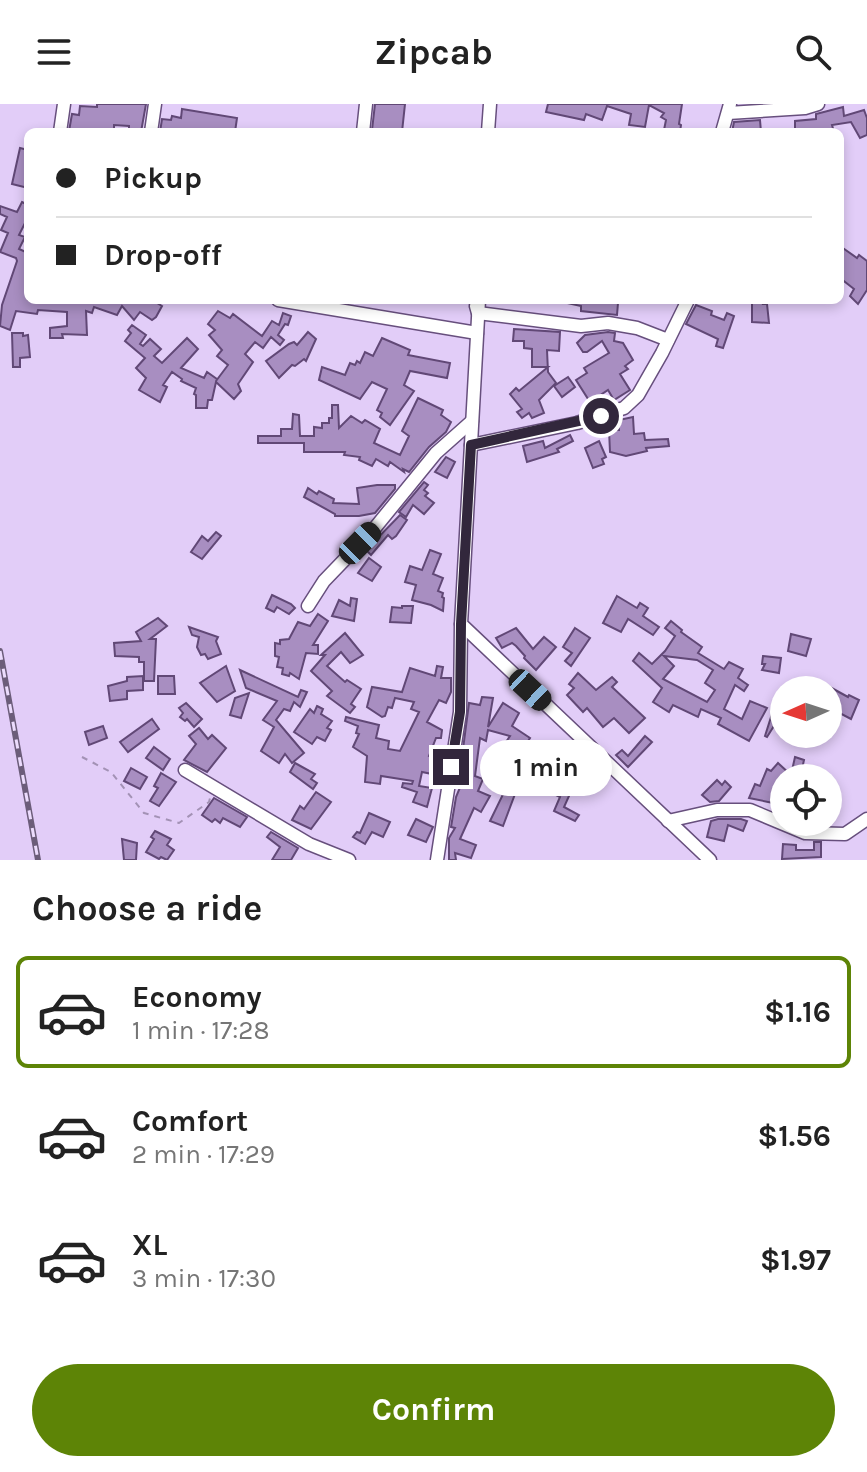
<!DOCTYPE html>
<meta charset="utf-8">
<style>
body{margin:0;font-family:Karla,sans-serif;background:#f6f6f6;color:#222;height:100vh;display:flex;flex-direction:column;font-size:30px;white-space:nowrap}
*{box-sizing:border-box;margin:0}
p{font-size:26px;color:#767676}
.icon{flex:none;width:44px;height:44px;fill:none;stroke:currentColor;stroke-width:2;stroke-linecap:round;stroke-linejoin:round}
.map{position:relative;height:756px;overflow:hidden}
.side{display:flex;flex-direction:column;background:#fff;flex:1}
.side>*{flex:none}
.hud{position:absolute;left:24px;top:24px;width:820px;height:176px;border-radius:12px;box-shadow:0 4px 12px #0003;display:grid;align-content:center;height:176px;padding:0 32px;background:#fff}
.needle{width:52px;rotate:267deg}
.controls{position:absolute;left:770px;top:572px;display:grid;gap:16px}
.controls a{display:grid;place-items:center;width:72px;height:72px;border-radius:50%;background:#fff;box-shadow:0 4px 12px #0003;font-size:40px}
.end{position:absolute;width:36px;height:36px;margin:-18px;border:10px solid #32273c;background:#fff;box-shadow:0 0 0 4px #fff}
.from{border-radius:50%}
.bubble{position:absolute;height:56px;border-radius:28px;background:#fff;box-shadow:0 4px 12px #0003;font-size:26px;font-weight:700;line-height:56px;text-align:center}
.car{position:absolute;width:24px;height:48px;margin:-24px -12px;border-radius:10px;box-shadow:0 0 6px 2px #0007;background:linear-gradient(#222 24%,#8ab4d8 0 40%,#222 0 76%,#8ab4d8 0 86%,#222 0)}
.hud b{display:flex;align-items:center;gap:28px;height:76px;font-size:30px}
.hud b+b{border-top:2px solid #e0e0e0}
.hud i{width:20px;height:20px;background:#222}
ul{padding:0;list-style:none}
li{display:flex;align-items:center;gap:24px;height:112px;margin:0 16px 12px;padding:0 16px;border:4px solid transparent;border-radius:12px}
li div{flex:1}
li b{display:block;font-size:30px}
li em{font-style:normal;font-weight:700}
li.selected{border-color:#5d8406}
li>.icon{width:72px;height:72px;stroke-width:1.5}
h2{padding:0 32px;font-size:36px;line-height:96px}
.cta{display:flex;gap:16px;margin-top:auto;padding:16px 32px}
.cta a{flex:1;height:92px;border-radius:48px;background:#5d8406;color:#fff;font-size:32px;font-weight:700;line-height:92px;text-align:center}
header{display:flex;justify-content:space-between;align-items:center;height:104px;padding:0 32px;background:#fff;font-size:36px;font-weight:700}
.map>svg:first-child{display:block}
.building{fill:#a88ec1;stroke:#614876;stroke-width:2;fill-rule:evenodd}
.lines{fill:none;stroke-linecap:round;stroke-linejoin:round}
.minor-casing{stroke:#674f7d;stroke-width:15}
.path{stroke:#a392b5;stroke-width:2;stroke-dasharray:6 6;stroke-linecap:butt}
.minor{stroke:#fff;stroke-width:12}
.rail-casing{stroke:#6c5d7a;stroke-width:6}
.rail{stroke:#ecdcfd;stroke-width:3;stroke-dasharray:9;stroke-linecap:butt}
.route{stroke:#32273c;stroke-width:10}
</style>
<header><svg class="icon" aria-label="menu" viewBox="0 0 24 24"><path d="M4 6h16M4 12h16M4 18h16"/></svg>Zipcab<svg class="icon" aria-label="search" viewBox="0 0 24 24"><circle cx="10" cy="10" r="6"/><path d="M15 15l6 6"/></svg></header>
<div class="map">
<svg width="867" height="756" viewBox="0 0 867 756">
<rect width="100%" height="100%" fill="#e2cdf8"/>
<g class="building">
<polygon points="97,0 146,0 141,28 129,28 129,22 114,21 114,28 69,27 72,10 79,11 80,2 97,3"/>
<polygon points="375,0 405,0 402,28 372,26"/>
<polygon points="548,0 682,0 679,20 681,21 680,28 664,26 666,16 661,13 664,9 649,1 645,23 629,21 631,10 607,2 602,16 586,10 584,16 546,8"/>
<polygon points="843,3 844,12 864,6 867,14 867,31 860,34 851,18 832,21 834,28 795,28 795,17 816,15 816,10"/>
<polygon points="182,5 237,14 235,28 160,28 162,15 171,16 172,12 181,14"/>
<polygon points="760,16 761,28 732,28 734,18"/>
<polygon points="20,44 28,46 28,84 12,80"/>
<polygon points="22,98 28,101 28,118 26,117 19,131 25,133 19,145 28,149 28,196 152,196 162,202 156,213 152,216 140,208 134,216 122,202 117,211 94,203 92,209 86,207 87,231 62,230 63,234 50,234 50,224 67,222 67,208 38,206 37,210 16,207 10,226 0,222 2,201 17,157 16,154 0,148 8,129 1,126 7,113 0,110 0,102 17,108"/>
<polygon points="840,142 857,154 859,151 867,157 867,186 858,200 850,192 854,185 840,174"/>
<polygon points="567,196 618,199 617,211 581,207 581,202 567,199"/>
<polygon points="752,196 764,196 763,200 767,200 769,219 752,218"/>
<polygon points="696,201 712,207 711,211 724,216 727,209 734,212 723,244 716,242 718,235 686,220"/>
<polygon points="218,207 230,214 233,210 262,232 272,217 279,221 283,209 291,212 288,221 285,220 278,231 284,236 280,241 271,233 263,244 255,238 245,250 253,258 238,280 241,287 234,295 216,278 212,296 208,296 207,304 196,304 196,291 194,290 196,284 181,277 182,275 172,268 163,281 167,283 160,298 139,286 146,274 136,264 145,254 125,237 131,229 128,226 132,221 146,231 140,240 143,242 150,235 161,245 154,252 162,259 187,234 198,245 181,264 204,274 207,268 217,275 216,277 228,261 217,252 222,246 209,231 215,226 208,220"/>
<polygon points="514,225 560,228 559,247 547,246 548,268 556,279 539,296 544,309 532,314 529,309 522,314 517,308 522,305 510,290 516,284 519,287 548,263 532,263 532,245 524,244 524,237 513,237"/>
<polygon points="308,228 316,235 306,257 304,255 295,262 292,261 279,274 266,257 289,240 294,238 297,241"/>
<polygon points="608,228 615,229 614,237 623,239 633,256 625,262 628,265 620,270 630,286 614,296 608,286 590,298 576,276 587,269 584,264 609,249 602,237 587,248 583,248 577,239 585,231"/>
<polygon points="12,229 23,229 23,232 28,231 30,253 20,254 20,263 13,263"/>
<polygon points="382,234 410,246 408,251 450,259 447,274 410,267 404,281 414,287 390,321 380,313 382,309 377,306 387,285 372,278 360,295 319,276 322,263 345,271 350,259 355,261 357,257 360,259 365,248 373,252"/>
<polygon points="568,273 575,283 562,293 554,282"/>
<polygon points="418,294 443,306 441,311 451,318 446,328 429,343 409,368 403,365 404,368 390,358 388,362 376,355 372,362 359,356 360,353 344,351 345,348 304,348 304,339 258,339 258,332 281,332 281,325 292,325 293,310 299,311 300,332 314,332 314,323 322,324 322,319 329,319 329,314 332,314 332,301 338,301 339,324 351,312 362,319 365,316 380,325 374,339 400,351 409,332 402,327"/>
<polygon points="633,313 634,330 644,329 645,336 668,335 669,342 646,344 647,347 626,352 610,348 609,326 619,326 619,316"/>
<polygon points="570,331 573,337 557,345 559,348 527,358 523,342 543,337 545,344"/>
<polygon points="599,337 606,353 602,355 604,360 593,364 585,344"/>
<polygon points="446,353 455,358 447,374 435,368"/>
<polygon points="424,378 428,381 424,386 428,389 425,392 434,399 424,410 413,401 406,413 399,408"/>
<polygon points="377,381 395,381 395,385 375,409 359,412 335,412 335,410 304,393 308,384 317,390 319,387 334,395 333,399 359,400 357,384"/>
<polygon points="400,411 407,416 396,432 392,435 388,431 371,451 366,446"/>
<polygon points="216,428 221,432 202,455 191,448 202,432 208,437"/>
<polygon points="430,446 441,450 433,470 443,474 438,487 443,489 442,493 444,494 443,507 431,501 412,496 416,481 405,478 410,462 422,466"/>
<polygon points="369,454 381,463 372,477 358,469"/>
<polygon points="272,491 291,500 295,504 289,510 277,503 274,508 266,504"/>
<polygon points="617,492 637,504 640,499 648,504 643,512 659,523 653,531 628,515 621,528 603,519"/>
<polygon points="351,494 357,495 354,517 332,512 339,496 350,502"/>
<polygon points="402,502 413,502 411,519 390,518 392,503 402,504"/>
<polygon points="318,510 328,517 313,541 318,541 318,550 306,549 299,575 290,569 289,572 282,570 283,564 277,563 279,553 275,552 275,539 280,540 280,536 289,535 298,518 310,522"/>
<polygon points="158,514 167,522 150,535 156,535 154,577 144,577 144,558 139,558 139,553 115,552 114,539 141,537 136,528"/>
<path d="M671 517 682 526 681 528 702 543 698 549 724 565 729 558 743 565 738 574 748 581 744 587 735 581 724 605 742 615 750 597 767 604 749 637 718 620 721 614 701 605 698 613 673 601 669 608 653 598 662 584 633 557 639 549 652 560 665 547 675 532 665 524ZM664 552 697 556 713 566 705 579 715 586 707 598 663 575 674 562Z"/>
<polygon points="189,523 218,533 216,537 221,550 208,555 205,550 201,551 197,543 199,533 192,531"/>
<polygon points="516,524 533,545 544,533 556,543 536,566 524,554 525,552 516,542 512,539 502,544 496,534"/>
<polygon points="575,524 590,534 571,562 565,557 572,549 563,543"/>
<polygon points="345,529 363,551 350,559 341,548 327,562 345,578 347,576 361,585 351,600 355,603 350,609 327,592 332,587 311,567 325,551 321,551"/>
<polygon points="791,530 811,535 806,552 788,547"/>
<polygon points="763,552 781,554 779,569 762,566 765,560 762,560"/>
<polygon points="226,562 235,587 217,598 200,579"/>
<polygon points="437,562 443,563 441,574 451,574 451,588 446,599 439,596 427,618 442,626 441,634 436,634 429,652 441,658 437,671 422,668 419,682 432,684 427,703 413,698 417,688 402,683 403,679 412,680 413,677 381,672 380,680 365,678 367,652 353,643 359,630 356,629 358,622 345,617 346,613 379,621 376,634 389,637 388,645 400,647 419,608 411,605 414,598 395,594 392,604 388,603 385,612 382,613 367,603 372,583 402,588 410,564 435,572"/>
<polygon points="240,566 298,593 301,586 307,588 300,603 294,598 290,607 284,605 276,616 304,649 292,659 285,650 279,659 261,647 274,623 263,616 277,597 246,584"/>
<polygon points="578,569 596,586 612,573 617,578 612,583 645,614 629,629 614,614 603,623 587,604 583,608 567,591 574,584 569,580"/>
<polygon points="143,572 143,586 127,587 127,595 110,597 108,582 127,577 127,573"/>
<polygon points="158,572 174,572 175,590 158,590"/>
<polygon points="828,582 848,593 849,591 859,596 851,615 828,603"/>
<polygon points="249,589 241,614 230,611 235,594"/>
<polygon points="482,593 493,594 488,623 503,599 519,609 512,622 530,634 521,648 506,638 510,632 488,626 486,637 480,634 475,672 483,675 478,687 490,692 481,708 474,704 460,735 476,741 471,754 455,749 456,756 449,756 449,734 455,724 451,723 456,693 466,669 460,668 469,599 480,601"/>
<polygon points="777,594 784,597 784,606 767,633 765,632"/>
<polygon points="186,599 202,615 194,623 187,615 185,617 180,613 183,609 179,604"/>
<polygon points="317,602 323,605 321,610 332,617 327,624 331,626 325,637 317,633 312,640 294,628 310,605 314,609"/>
<polygon points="152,615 159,625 128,648 120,638"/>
<polygon points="103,622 107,634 89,641 85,628"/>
<polygon points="199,624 208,635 212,631 226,644 207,668 184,656 196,640 189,632"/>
<polygon points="645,632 652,638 628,663 616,651 622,646 628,652"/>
<polygon points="154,643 170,655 163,666 146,654"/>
<polygon points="795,653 804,656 800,674 783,674 778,700 749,694 755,680 760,682 767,665 771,667 778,659 791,671"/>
<polygon points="537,658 557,668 558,666 562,668 566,663 584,675 575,685 573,683 564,703 579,711 575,717 554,707 560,693 548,687 550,684 528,673"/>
<polygon points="295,659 315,670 311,675 317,679 313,685 290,668"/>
<polygon points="131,664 147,673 140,685 124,677"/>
<polygon points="161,669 176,678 159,702 150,697 158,684 154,682"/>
<polygon points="717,676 722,681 725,677 731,683 719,697 710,698 702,691"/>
<polygon points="509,678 518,682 503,722 490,717"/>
<polygon points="316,688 331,698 311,725 292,716 300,702 304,705"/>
<polygon points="214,694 247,713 240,723 223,714 220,719 215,715 212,718 202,711"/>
<polygon points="369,709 390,718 383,733 372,728 365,740 353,733 357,728 360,729"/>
<polygon points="416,715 433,723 426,738 408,731"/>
<polygon points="718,715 741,715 747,717 743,727 728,721 724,737 707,733 711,717"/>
<polygon points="155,727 171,735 167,741 174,746 167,756 161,753 159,755 146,748 154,735 151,733"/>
<polygon points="271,728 298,744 291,756 272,756 280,743 267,733"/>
<polygon points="122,735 137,739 136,756 124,756"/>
<polygon points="814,738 821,738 821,753 782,755 783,740 796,741 796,746 814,746"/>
</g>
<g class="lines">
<g class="minor-casing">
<g id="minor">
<polyline points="728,9 805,4 818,0"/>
<polyline points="60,28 64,0"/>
<polyline points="151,28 155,0"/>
<polyline points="363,28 366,0"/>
<polyline points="488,28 490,0"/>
<polyline points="722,28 730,0"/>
<polyline points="278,196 477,229"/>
<polyline points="479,196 461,520 710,756"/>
<polyline points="476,202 478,209 581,222 608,219 637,224 668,236"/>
<polyline points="471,341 577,319 624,304 638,291 662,249 688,196"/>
<polyline points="308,502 324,477 374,425 436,349 472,317"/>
<polyline points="185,666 309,740 349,756"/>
<polyline points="668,717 717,706 750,706 805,729 845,730 867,715"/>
<polyline points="437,756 460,608 461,520"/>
</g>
</g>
<polyline class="path" points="82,653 111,668 144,709 179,719 209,698 210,694"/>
<use href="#minor" class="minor"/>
<g class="rail-casing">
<polyline id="rail" points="0,547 38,756"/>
</g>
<use href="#rail" class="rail"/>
</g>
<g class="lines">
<polyline class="route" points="451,663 460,608 461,520 471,341 601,312"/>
</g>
</svg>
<div class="controls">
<a><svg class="needle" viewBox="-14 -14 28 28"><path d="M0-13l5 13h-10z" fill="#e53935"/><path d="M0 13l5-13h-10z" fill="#767676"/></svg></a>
<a><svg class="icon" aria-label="locate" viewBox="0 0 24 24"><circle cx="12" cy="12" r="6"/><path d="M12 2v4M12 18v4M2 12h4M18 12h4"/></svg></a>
</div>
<i class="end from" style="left:601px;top:312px"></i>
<i class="end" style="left:451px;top:663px"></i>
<div class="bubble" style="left:480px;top:636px;width:132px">1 min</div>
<i class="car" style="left:360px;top:439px;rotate:45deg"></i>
<i class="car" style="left:530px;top:586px;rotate:133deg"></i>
<div class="hud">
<b><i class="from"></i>Pickup</b>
<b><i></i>Drop-off</b>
</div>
</div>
<section class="side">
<h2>Choose a ride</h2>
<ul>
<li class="selected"><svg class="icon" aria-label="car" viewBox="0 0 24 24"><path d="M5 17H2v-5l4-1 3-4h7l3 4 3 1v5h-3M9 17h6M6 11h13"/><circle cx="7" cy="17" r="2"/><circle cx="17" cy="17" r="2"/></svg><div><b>Economy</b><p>1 min · 17:28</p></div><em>$1.16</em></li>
<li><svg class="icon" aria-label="car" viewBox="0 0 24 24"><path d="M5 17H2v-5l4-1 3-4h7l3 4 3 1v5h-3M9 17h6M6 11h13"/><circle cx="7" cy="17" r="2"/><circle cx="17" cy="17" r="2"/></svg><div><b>Comfort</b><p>2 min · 17:29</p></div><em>$1.56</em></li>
<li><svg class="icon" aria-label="car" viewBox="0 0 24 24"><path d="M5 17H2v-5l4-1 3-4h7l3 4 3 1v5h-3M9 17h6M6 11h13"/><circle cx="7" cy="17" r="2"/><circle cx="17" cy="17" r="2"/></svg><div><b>XL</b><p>3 min · 17:30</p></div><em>$1.97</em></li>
</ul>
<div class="cta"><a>Confirm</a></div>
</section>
